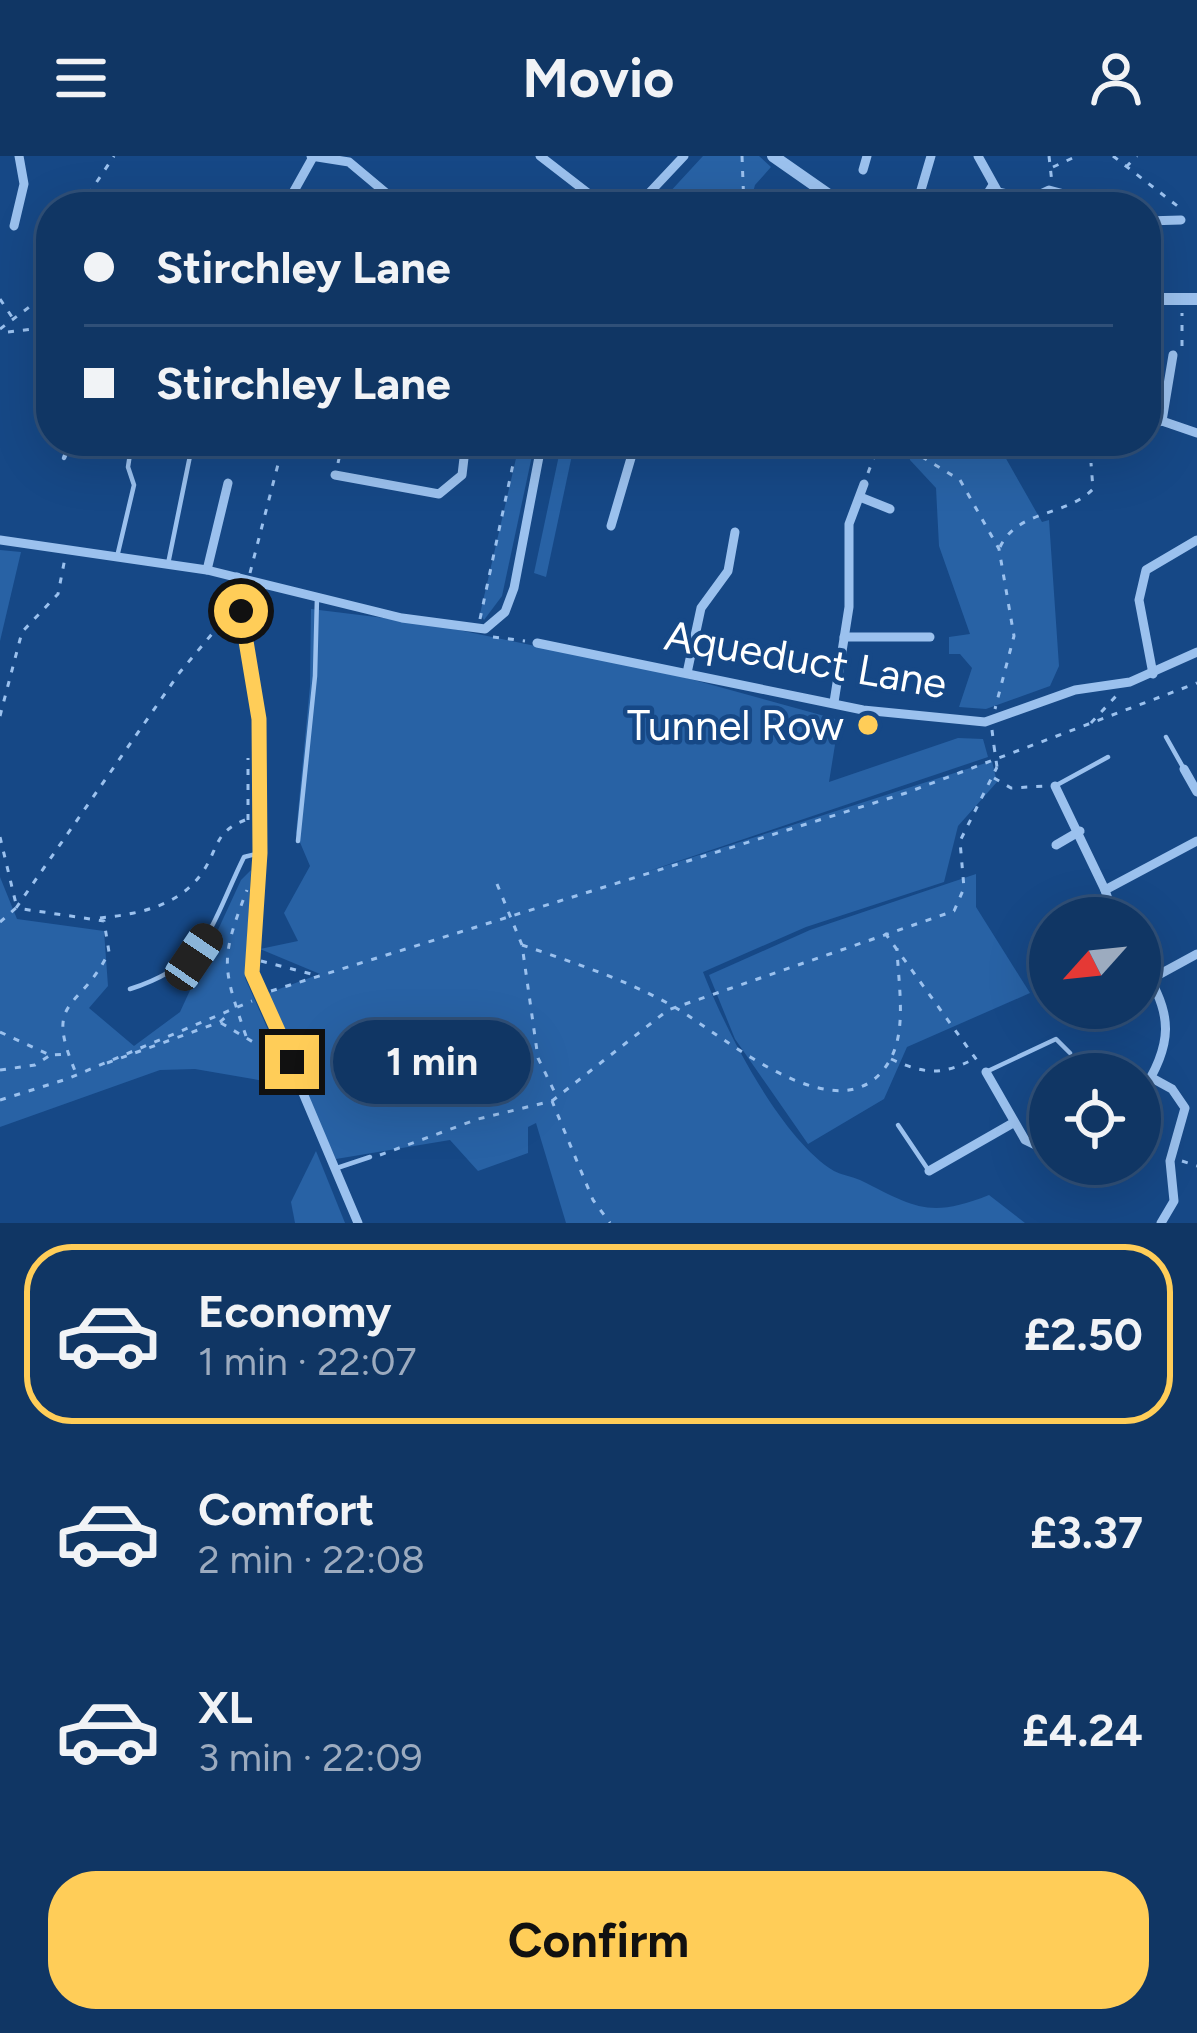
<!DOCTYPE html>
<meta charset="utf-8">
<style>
body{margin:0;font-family:Figtree,sans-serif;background:#1e416d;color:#f1f3f6;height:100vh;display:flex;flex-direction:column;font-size:45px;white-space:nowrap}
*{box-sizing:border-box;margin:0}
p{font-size:39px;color:#9cabbf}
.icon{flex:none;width:66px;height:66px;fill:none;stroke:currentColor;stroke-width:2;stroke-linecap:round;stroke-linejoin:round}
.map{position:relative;height:1067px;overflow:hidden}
.details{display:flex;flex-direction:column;background:#103664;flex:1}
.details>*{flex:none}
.banner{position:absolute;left:36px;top:36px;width:1125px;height:264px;border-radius:48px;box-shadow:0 12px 48px #0002,0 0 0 3px #305078;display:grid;align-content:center;height:264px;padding:0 48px;background:#103664}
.needle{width:78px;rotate:243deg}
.controls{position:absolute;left:1029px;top:741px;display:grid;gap:24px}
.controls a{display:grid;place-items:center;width:132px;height:132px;border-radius:50%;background:#103664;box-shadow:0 12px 48px #0002,0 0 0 3px #305078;font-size:60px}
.end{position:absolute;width:54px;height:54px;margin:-27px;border:15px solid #ffcd58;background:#111;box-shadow:0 0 0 6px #111}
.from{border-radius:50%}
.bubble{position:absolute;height:84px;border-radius:42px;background:#103664;box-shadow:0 12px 48px #0002,0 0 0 3px #305078;font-size:39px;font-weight:700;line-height:84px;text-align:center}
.car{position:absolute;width:36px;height:72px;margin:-36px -18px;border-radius:15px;box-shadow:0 0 9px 3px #0007;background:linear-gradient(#222 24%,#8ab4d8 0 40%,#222 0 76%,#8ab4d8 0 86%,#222 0)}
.banner b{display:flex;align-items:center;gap:42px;height:114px;font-size:45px}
.banner b+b{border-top:3px solid #305078}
.banner i{width:30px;height:30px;background:#f1f3f6}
ul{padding:21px 0 0;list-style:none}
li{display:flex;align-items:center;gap:36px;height:180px;margin:0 24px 18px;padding:0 24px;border:6px solid transparent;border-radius:48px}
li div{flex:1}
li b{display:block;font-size:45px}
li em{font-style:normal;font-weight:700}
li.on{border-color:#ffcd58}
li>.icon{width:108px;height:108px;stroke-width:1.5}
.action{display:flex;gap:24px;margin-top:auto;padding:24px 48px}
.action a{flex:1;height:138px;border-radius:48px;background:#ffcd58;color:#111;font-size:48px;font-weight:700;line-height:138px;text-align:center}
header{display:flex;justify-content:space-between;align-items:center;height:156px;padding:0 48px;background:#103664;font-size:54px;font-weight:700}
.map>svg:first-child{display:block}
.green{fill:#2862a5}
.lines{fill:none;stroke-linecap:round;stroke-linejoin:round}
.path{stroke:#9bc1ee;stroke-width:3;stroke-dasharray:6 9;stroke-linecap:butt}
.service{stroke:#9bc1ee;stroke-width:4.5}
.minor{stroke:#9bc1ee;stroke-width:9}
.tertiary{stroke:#9bc1ee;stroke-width:12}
.path-bridge{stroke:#9bc1ee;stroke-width:3;stroke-dasharray:6 9;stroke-linecap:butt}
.minor-bridge{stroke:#9bc1ee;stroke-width:9}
.route{stroke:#ffcd58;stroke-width:15}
.poi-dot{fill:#ffcd58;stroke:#164886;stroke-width:4.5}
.labels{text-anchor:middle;stroke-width:9;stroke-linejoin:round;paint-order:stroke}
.street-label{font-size:42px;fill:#fff;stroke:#164886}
.poi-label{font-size:42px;fill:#fff;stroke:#164886;text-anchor:end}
</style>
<header><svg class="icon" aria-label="menu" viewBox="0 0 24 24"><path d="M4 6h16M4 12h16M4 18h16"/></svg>Movio<svg class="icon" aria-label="person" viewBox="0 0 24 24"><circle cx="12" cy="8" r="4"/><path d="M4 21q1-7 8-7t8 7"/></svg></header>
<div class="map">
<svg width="1197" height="1067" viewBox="0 0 1197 1067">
<rect width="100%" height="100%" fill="#164886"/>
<g class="green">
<polygon points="703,0 759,0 771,11 755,29 749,51 656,51"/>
<polygon points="520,285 527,285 533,295 502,440 484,464 480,458"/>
<polygon points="562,285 575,285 546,421 534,417"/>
<polygon points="907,285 996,285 1042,366 1049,364 1059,510 1050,530 986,553 959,551 972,512 960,498 949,498 949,481 970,478 939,390 936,332 910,304"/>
<polygon points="0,394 21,396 0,485"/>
<path d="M311 453 425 467 683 521 839 564 829 626 958 582 983 583 988 601 640 718 992 605 997 626 958 670 944 726 806 771 703 816C725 873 780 982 834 1015 841 1019 851 1020 860 1024 914 1051 929 1063 989 1039L1025 1067H566L536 967 528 971V997L478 1015 450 984 336 1003 260 840 320 818 260 793 298 785 284 757 310 710 296 677 310 530Z"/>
<polygon points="251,714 245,822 293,930 195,913 160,914 0,971 0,721 17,763 104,775 108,830 89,852 134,890 180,856 241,724"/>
<polygon points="976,718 976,751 1030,837 907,891 884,943 808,988 735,883 709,819 810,774"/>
<polygon points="316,995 345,1067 295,1067 291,1046"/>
</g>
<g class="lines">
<g class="path">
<polyline points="742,0 744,51"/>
<polyline points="1049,0 1052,27"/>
<polyline points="1113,0 1180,52"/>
<polyline points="1053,11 1077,0"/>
<polyline points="1126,11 1137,0"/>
<polyline points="80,51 114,0"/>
<polyline points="0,143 12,161"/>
<polyline points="0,173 36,146 51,113"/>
<polyline points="8,176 51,171"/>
<polyline points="1182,190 1182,157"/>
<polyline points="896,285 960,324 999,393 1014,480 995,553"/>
<polyline points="338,307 343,285"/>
<polyline points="868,317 880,285"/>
<path d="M1000 391C1018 353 1066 361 1093 333L1091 307"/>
<polyline points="250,417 284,285"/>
<polyline points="480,463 518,285"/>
<polyline points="493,481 525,485"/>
<polyline points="0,560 22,476 58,438 65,402"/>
<polyline points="1091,567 1117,539"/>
<polyline points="992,574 994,590"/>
<polyline points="994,622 1011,632 1047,630"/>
<polyline points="248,664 248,602"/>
<polyline points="0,681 16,748"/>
<polyline points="497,728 522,789 538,902 556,939"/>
<polyline points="16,752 180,516 233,453"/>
<path d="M100 762C139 758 181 750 204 714 219 690 215 676 245 664"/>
<path d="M0 766 16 752 104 765 109 796C79 857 43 840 76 917"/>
<polyline points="885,777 981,910"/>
<path d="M522 789C572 806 630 825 676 852 724 880 846 988 891 902 907 872 898 825 897 792"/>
<polyline points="261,805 315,819"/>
<polyline points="271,835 906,637 1197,527"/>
<polyline points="221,867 275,899"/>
<polyline points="0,876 50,899 68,898"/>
<path d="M246 880C222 810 220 804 247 734"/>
<path d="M891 903C926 919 942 919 974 903"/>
<polyline points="107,907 220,866 230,857"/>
<polyline points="0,914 35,909 49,900"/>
<polyline points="0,944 67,923 252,845"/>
<polyline points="552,945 668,854 954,755 964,732 960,685 997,611"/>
<polyline points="380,999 478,963 552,945 593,1044 610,1067"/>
<polyline points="1182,1005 1197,1010"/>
</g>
<g class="service">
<polyline points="64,302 71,285"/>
<polyline points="117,401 134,329 128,311 132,285"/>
<polyline points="168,408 191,295"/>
<polyline points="1166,581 1184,613"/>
<polyline points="1055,630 1108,601"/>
<polyline points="298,685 315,520 317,441"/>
<path d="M130 833C209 808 211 768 244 701L260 697"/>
<polyline points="988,915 1056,883 1070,897"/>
<polyline points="898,969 929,1015"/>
<polyline points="337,1012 370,1001"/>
</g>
<g class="minor">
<polyline points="311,0 349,6 392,42 417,51"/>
<polyline points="540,0 606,51"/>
<polyline points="978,0 998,36 1030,43 1049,34 1064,38 1074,51"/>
<polyline points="863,14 867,0"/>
<polyline points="285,51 313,1"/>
<polyline points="636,51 684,0"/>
<polyline points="916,51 931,0"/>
<polyline points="979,51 993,29"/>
<polyline points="1146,65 1181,64"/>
<polyline points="14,70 24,28 19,0"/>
<polyline points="1162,265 1173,199"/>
<polyline points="1146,270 1162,265 1197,277"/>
<polyline points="1065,285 1090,295 1116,285"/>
<polyline points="335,319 439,338 462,319 466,285"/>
<polyline points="860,341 890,353"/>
<polyline points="611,370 636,285"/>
<polyline points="0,384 207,414 402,462 485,473 505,456 514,432 542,285"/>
<polyline points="207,414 228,327"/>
<polyline points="237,421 259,563 260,697 252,817 257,832"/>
<polyline points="844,481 930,481"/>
<polyline points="537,487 863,554 985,566 1075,534 1130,526 1197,496"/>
<polyline points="687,517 701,452 728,415 735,376"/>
<polyline points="1153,518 1139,444 1146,414 1197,384"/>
<polyline points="834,546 849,451 849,368 864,328"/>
<polyline points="1184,613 1197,636"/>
<polyline points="1055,630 1105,734"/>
<polyline points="1056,689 1080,675"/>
<polyline points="1114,762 1105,734 1197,685"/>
<path d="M1140 808C1175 857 1173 890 1140 939"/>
<polyline points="1151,823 1197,798"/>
<polyline points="270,859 358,1067"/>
<polyline points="986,916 1025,984 1050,996"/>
<polyline points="1152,922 1172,933 1185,952 1170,1005 1174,1045 1161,1067"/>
<polyline points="929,1015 1013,967"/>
</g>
<g class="tertiary">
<polyline points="773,0 846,51"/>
<polyline points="1146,143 1197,143"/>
</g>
<polyline class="path-bridge" points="994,590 997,611"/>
<polyline class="minor-bridge" points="257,832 270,859"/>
</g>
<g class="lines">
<polyline class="route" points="241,455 259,563 260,697 252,817 292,906"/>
</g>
<circle class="poi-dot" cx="868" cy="569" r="12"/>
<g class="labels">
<g class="street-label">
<text transform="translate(806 503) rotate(10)" y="15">Aqueduct Lane</text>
</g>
<g class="poi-label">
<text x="844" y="584">Tunnel Row</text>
</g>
</g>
</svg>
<div class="controls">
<a><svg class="needle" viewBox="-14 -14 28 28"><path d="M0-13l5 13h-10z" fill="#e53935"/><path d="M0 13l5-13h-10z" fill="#9cabbf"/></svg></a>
<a><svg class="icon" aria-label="locate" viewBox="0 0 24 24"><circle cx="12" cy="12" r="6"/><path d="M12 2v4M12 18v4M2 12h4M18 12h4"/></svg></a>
</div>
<i class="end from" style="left:241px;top:455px"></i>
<i class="end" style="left:292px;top:906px"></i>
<div class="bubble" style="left:333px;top:864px;width:198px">1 min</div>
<i class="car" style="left:194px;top:801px;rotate:34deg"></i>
<div class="banner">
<b><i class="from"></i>Stirchley Lane</b>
<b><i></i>Stirchley Lane</b>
</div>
</div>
<section class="details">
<ul>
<li class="on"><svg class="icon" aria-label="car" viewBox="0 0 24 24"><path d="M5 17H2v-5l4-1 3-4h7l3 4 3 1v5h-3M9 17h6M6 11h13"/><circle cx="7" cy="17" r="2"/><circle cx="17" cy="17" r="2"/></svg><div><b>Economy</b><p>1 min · 22:07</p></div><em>£2.50</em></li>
<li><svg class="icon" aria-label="car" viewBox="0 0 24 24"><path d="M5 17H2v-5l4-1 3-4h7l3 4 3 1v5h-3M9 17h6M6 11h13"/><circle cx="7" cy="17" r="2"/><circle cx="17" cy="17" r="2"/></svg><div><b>Comfort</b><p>2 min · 22:08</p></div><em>£3.37</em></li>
<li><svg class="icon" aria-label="car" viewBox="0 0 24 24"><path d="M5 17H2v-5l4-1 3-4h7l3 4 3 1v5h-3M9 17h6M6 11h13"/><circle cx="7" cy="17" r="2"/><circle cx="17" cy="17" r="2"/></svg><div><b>XL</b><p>3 min · 22:09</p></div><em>£4.24</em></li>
</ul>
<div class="action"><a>Confirm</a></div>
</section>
